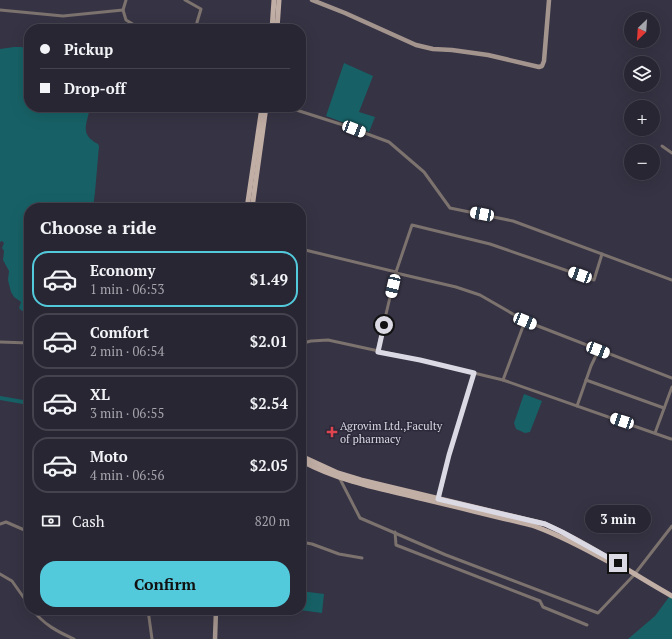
<!DOCTYPE html>
<meta charset="utf-8">
<style>
body{margin:0;font-family:"PT Serif",serif;background:#34323f;color:#f1f3f6;height:100vh;display:flex;flex-direction:column;font-size:15px;white-space:nowrap}
*{box-sizing:border-box;margin:0}
p{font-size:13px;color:#a5a5ac}
.icon{flex:none;width:22px;height:22px;fill:none;stroke:currentColor;stroke-width:2;stroke-linecap:round;stroke-linejoin:round}
.map{position:relative;flex:1;overflow:hidden}
.side{position:absolute;left:24px;top:203px;width:282px;height:412px;display:flex;flex-direction:column;background:#282633;border-radius:16px;box-shadow:0 4px 16px #0002,0 0 0 1px #44434e}
.side>*{flex:none}
.banner{position:absolute;left:24px;top:24px;width:282px;height:88px;border-radius:16px;box-shadow:0 4px 16px #0002,0 0 0 1px #44434e;display:grid;align-content:center;height:88px;padding:0 16px;background:#282633}
.needle{width:26px;rotate:205deg}
.controls{position:absolute;left:624px;top:12px;display:grid;gap:8px}
.controls a{display:grid;place-items:center;width:36px;height:36px;border-radius:50%;background:#282633;box-shadow:0 4px 16px #0002,0 0 0 1px #44434e;font-size:20px}
.end{position:absolute;width:18px;height:18px;margin:-9px;border:5px solid #dad9e4;background:#111;box-shadow:0 0 0 2px #111}
.from{border-radius:50%}
.bubble{position:absolute;height:28px;border-radius:14px;background:#282633;box-shadow:0 4px 16px #0002,0 0 0 1px #44434e;font-size:13px;font-weight:600;line-height:28px;text-align:center}
.car{position:absolute;width:12px;height:24px;margin:-12px -6px;border-radius:5px;box-shadow:0 0 3px 1px #0007;background:linear-gradient(#fff 24%,#345 0 40%,#fff 0 76%,#345 0 86%,#fff 0)}
.banner b{display:flex;align-items:center;gap:14px;height:38px;font-size:15px}
.banner b+b{border-top:1px solid #44434e}
.banner i{width:10px;height:10px;background:#f1f3f6}
ul{padding:0;list-style:none}
li{display:flex;align-items:center;gap:12px;height:56px;margin:0 8px 6px;padding:0 8px;border:2px solid #44434e;border-radius:16px}
li div{flex:1}
li b{display:block;font-size:15px}
li em{font-style:normal;font-weight:600}
li.on{border-color:#53cadc}
li>.icon{width:36px;height:36px;stroke-width:1.5}
h2{padding:0 16px;font-size:18px;line-height:48px}
.pay{display:flex;align-items:center;gap:10px;height:44px;padding:0 16px;font-size:15px}
.pay p{margin-inline-start:auto}
.action{display:flex;gap:8px;margin-top:auto;padding:8px 16px}
.action a{flex:1;height:46px;border-radius:16px;background:#53cadc;color:#111;font-size:16px;font-weight:600;line-height:46px;text-align:center}
.map>svg:first-child{display:block}
.water{fill:#176166}
.lines{fill:none;stroke-linecap:round;stroke-linejoin:round}
.canal{stroke:#176166;stroke-width:4}
.street{stroke:#7c726e;stroke-width:3}
.secondary{stroke:#a3948d;stroke-width:4.5}
.primary{stroke:#c1aea5;stroke-width:5}
.route{stroke:#dad9e4;stroke-width:5}
.health-dot{fill:#e0444e;stroke:#2c293a;stroke-width:1.5}
.labels{text-anchor:middle;stroke-width:3;stroke-linejoin:round;paint-order:stroke}
.poi-label{font-size:11px;fill:#dad9e4;stroke:#2c293a;text-anchor:start}
</style>
<div class="map">
<svg width="672" height="639" viewBox="0 0 672 639">
<rect width="100%" height="100%" fill="#363344"/>
<g class="water">
<path d="M14 47H22L29 52V107H90C87 125 79 134 98 144L99 146 95 192 93 208H29V310L22 311 19 308 21 302 14 297 11 292 8 280 9 271 3 260 4 251 2 248 4 243 2 241 0 242V49Z"/>
<polygon points="344,63 373,76 359,112 375,117 369,132 326,116"/>
<polygon points="524,394 542,401 530,432 525,433 516,429 514,423"/>
<polygon points="301,591 324,594 322,613 300,610 301,610"/>
<polygon points="672,593 672,639 628,639 655,616"/>
</g>
<g class="lines">
<polyline class="canal" points="0,398 29,403"/>
<g class="street">
<polyline points="185,0 201,9 195,29"/>
<polyline points="0,10 63,16 123,10 126,20 141,29"/>
<polyline points="123,10 126,0"/>
<polyline points="287,107 343,125 389,142 424,172 450,208 513,221 672,280"/>
<polyline points="662,146 672,153"/>
<polyline points="301,249 396,272"/>
<polyline points="396,273 456,287 480,295 525,321"/>
<polyline points="0,342 29,343"/>
<polyline points="301,348 303,343 311,341 328,340 420,360 503,380 671,439"/>
<polyline points="377,352 396,272 412,225 490,244 594,280 602,254"/>
<polyline points="503,380 525,321 672,378"/>
<polyline points="586,380 664,408"/>
<polyline points="577,406 591,366 600,347"/>
<polyline points="655,433 672,387"/>
<polyline points="339,477 360,518 446,555 598,613 634,575 672,526"/>
<polyline points="439,499 449,455 474,373"/>
<polyline points="0,524 6,522 29,532"/>
<polyline points="395,532 396,545 540,601 543,607 587,625"/>
<polyline points="301,542 312,544 339,554 362,558"/>
<polyline points="0,574 12,581 29,605"/>
<path d="M33 610C43 624 58 632 74 639"/>
<polyline points="148,610 152,639"/>
</g>
<g class="secondary">
<polyline points="312,0 345,13 416,45 433,49 452,50 488,55 539,67 542,66 544,61 549,0"/>
<polyline points="215,639 216,610"/>
</g>
<g class="primary">
<polyline points="272,29 274,0"/>
<polyline points="277,29 279,0"/>
<polyline points="247,208 262,107"/>
<polyline points="252,208 266,107"/>
<path d="M301 456 338 473 361 480 545 524C590 544 629 572 672 596"/>
<path d="M302 461C337 480 376 488 415 497 454 506 492 516 531 525 561 535 588 551 615 565"/>
</g>
</g>
<g class="lines">
<polyline class="route" points="384,325 378,352 420,360 474,373 449,455 438,499 545,524 562,532 618,563"/>
</g>
<path class="health-dot" d="M330 426h4v4h4v4h-4v4h-4v-4h-4v-4h4z"/>
<g class="labels">
<g class="poi-label">
<text x="340" y="430">Agrovim Ltd.,Faculty<tspan x="340" dy="13">of pharmacy</tspan></text>
</g>
</g>
</svg>
<div class="controls">
<a><svg class="needle" viewBox="-14 -14 28 28"><path d="M0-13l5 13h-10z" fill="#e53935"/><path d="M0 13l5-13h-10z" fill="#a5a5ac"/></svg></a>
<a><svg class="icon" aria-label="layers" viewBox="0 0 24 24"><path d="M12 4l9 5-9 5-9-5zM3 14l9 5 9-5"/></svg></a>
<a>+</a>
<a>−</a>
</div>
<i class="end from" style="left:384px;top:325px"></i>
<i class="end" style="left:618px;top:563px"></i>
<div class="bubble" style="left:585px;top:505px;width:66px">3 min</div>
<i class="car" style="left:354px;top:129px;rotate:111deg"></i>
<i class="car" style="left:482px;top:214px;rotate:281deg"></i>
<i class="car" style="left:580px;top:275px;rotate:290deg"></i>
<i class="car" style="left:393px;top:286px;rotate:193deg"></i>
<i class="car" style="left:525px;top:321px;rotate:112deg"></i>
<i class="car" style="left:598px;top:350px;rotate:111deg"></i>
<i class="car" style="left:622px;top:421px;rotate:288deg"></i>
<div class="banner">
<b><i class="from"></i>Pickup</b>
<b><i></i>Drop-off</b>
</div>
<section class="side">
<h2>Choose a ride</h2>
<ul>
<li class="on"><svg class="icon" aria-label="car" viewBox="0 0 24 24"><path d="M5 17H2v-5l4-1 3-4h7l3 4 3 1v5h-3M9 17h6M6 11h13"/><circle cx="7" cy="17" r="2"/><circle cx="17" cy="17" r="2"/></svg><div><b>Economy</b><p>1 min · 06:53</p></div><em>$1.49</em></li>
<li><svg class="icon" aria-label="car" viewBox="0 0 24 24"><path d="M5 17H2v-5l4-1 3-4h7l3 4 3 1v5h-3M9 17h6M6 11h13"/><circle cx="7" cy="17" r="2"/><circle cx="17" cy="17" r="2"/></svg><div><b>Comfort</b><p>2 min · 06:54</p></div><em>$2.01</em></li>
<li><svg class="icon" aria-label="car" viewBox="0 0 24 24"><path d="M5 17H2v-5l4-1 3-4h7l3 4 3 1v5h-3M9 17h6M6 11h13"/><circle cx="7" cy="17" r="2"/><circle cx="17" cy="17" r="2"/></svg><div><b>XL</b><p>3 min · 06:55</p></div><em>$2.54</em></li>
<li><svg class="icon" aria-label="car" viewBox="0 0 24 24"><path d="M5 17H2v-5l4-1 3-4h7l3 4 3 1v5h-3M9 17h6M6 11h13"/><circle cx="7" cy="17" r="2"/><circle cx="17" cy="17" r="2"/></svg><div><b>Moto</b><p>4 min · 06:56</p></div><em>$2.05</em></li>
</ul>
<div class="pay"><svg class="icon" aria-label="cash" viewBox="0 0 24 24"><path d="M3 7h18v10H3z"/><circle cx="12" cy="12" r="2"/></svg>Cash<p>820 m</p></div>
<div class="action"><a>Confirm</a></div>
</section>
</div>
